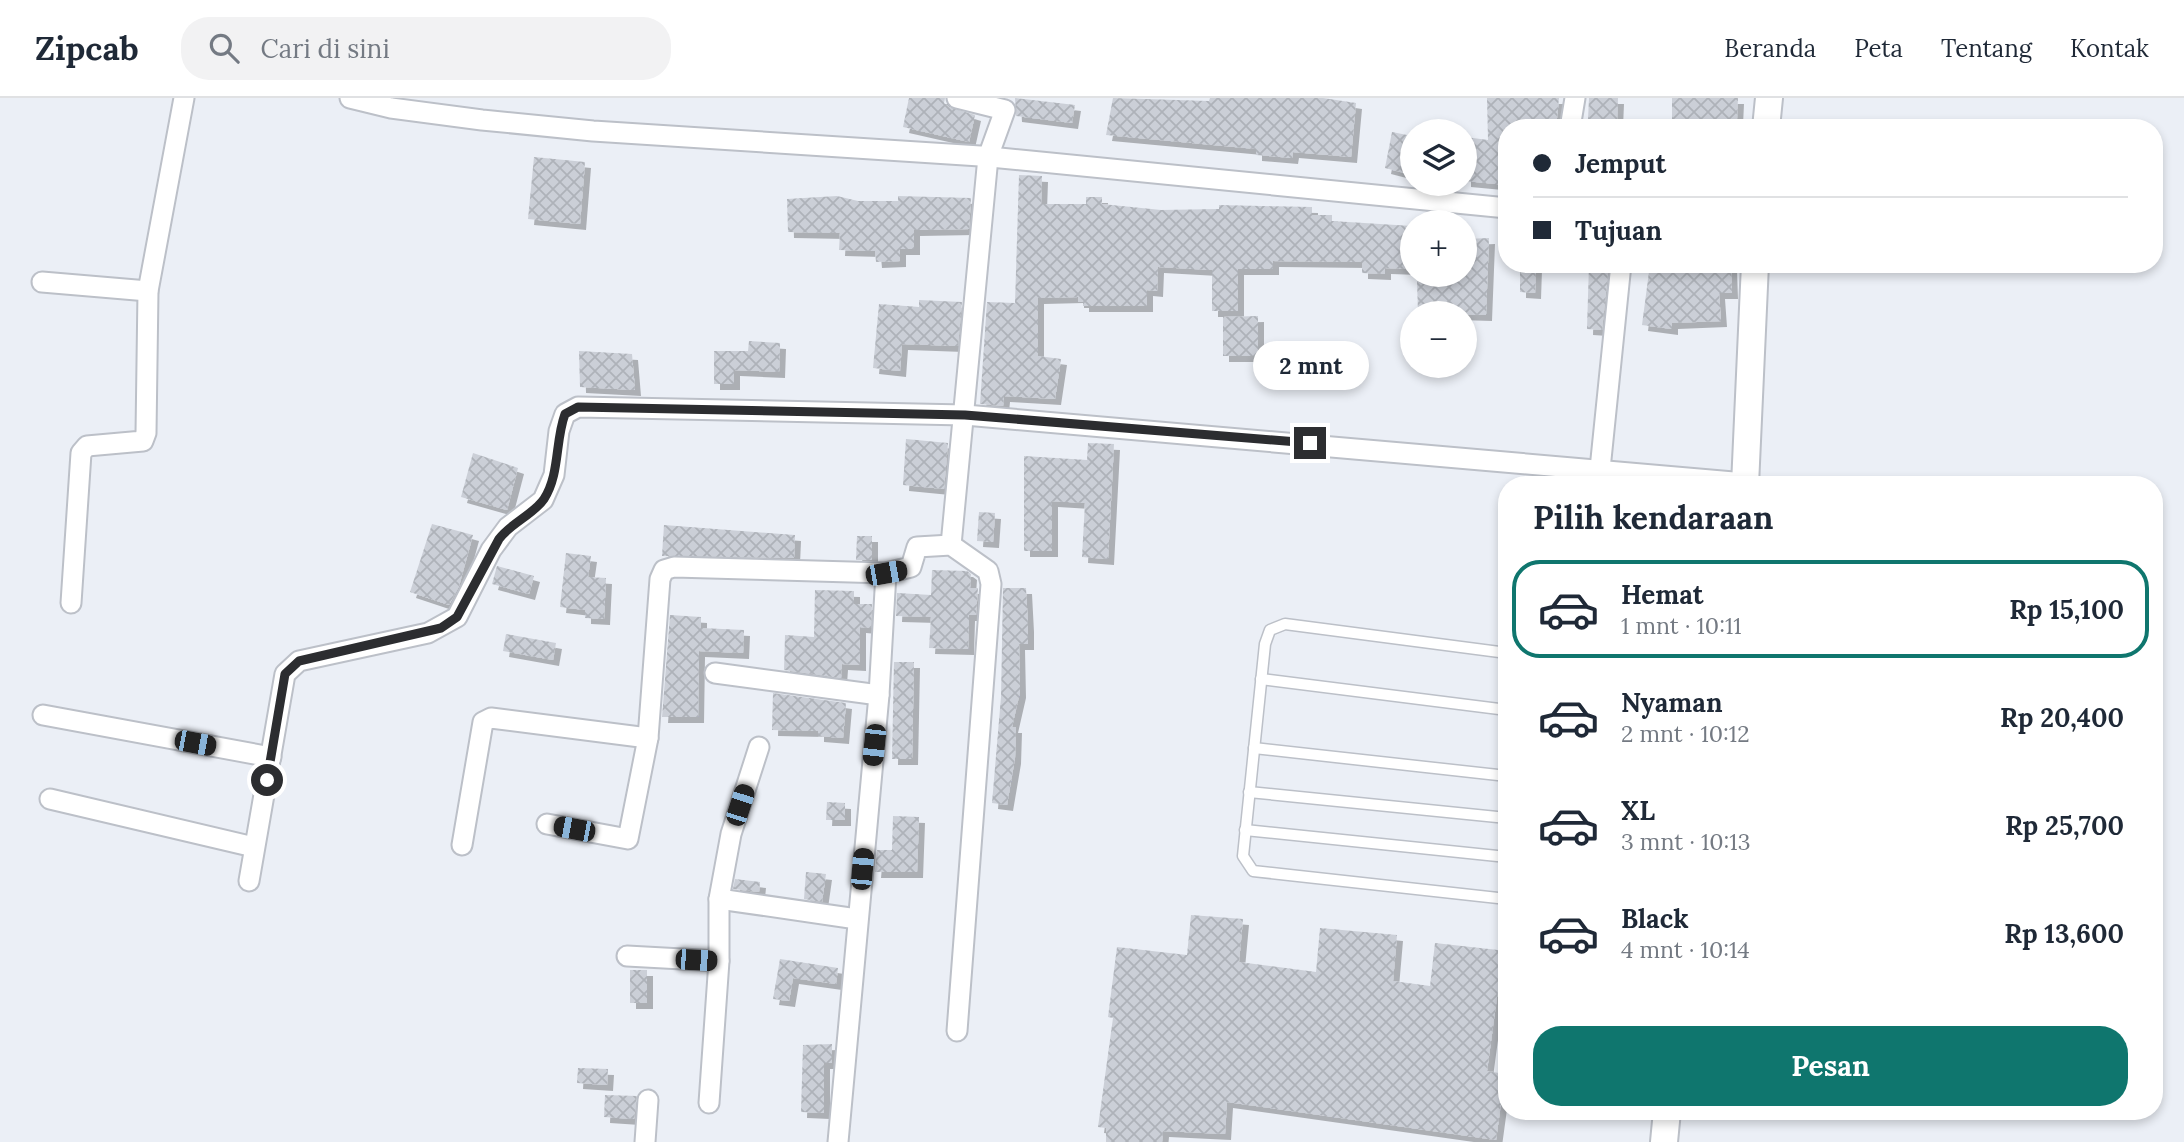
<!DOCTYPE html>
<html lang="id">
<meta charset="utf-8">
<style>
body{margin:0;font-family:Lora,serif;background:#f2f2f3;color:#1f2937;height:100vh;display:flex;flex-direction:column;font-size:26px;white-space:nowrap}
*{box-sizing:border-box;margin:0}
p{font-size:23px;color:#747a83}
.icon{flex:none;width:38px;height:38px;fill:none;stroke:currentColor;stroke-width:2;stroke-linecap:round;stroke-linejoin:round}
.map{position:relative;flex:1;overflow:hidden}
.side{position:absolute;left:1498px;top:378px;width:665px;height:644px;display:flex;flex-direction:column;background:#fff;border-radius:28px;box-shadow:0 4px 10px #0003}
.side>*{flex:none}
.hud{position:absolute;left:1498px;top:21px;width:665px;height:154px;border-radius:28px;box-shadow:0 4px 10px #0003;display:grid;align-content:center;height:154px;padding:0 35px;background:#fff}
.fabs{position:absolute;left:1400px;top:21px;display:grid;gap:14px}
.fabs a{display:grid;place-items:center;width:77px;height:77px;border-radius:50%;background:#fff;box-shadow:0 4px 10px #0003;font-size:35px}
.end{position:absolute;width:32px;height:32px;margin:-16px;border:9px solid #2c2d30;background:#fff;box-shadow:0 0 0 4px #fff}
.from{border-radius:50%}
.bubble{position:absolute;height:49px;border-radius:24px;background:#fff;box-shadow:0 4px 10px #0003;font-size:23px;font-weight:700;line-height:49px;text-align:center}
.car{position:absolute;width:21px;height:42px;margin:-21px -10px;border-radius:9px;box-shadow:0 0 5px 2px #0007;background:linear-gradient(#222 24%,#8ab4d8 0 40%,#222 0 76%,#8ab4d8 0 86%,#222 0)}
.hud b{display:flex;align-items:center;gap:24px;height:66px;font-size:26px}
.hud b+b{border-top:2px solid #e0e1e3}
.hud i{width:18px;height:18px;background:#1f2937}
ul{padding:0;list-style:none}
li{display:flex;align-items:center;gap:21px;height:98px;margin:0 14px 10px;padding:0 21px;border:4px solid transparent;border-radius:28px}
li div{flex:1}
li b{display:block;font-size:26px}
li em{font-style:normal;font-weight:700}
li.current{border-color:#0f766e}
li>.icon{width:63px;height:63px;stroke-width:1.5}
h2{padding:0 35px;font-size:32px;line-height:84px}
.button{display:flex;gap:14px;margin-top:auto;padding:14px 35px}
.button a{flex:1;height:80px;border-radius:28px;background:#0f766e;color:#fff;font-size:28px;font-weight:700;line-height:80px;text-align:center}
header{display:flex;align-items:center;gap:42px;box-sizing:border-box;height:98px;padding:0 35px;background:#fff;border-bottom:2px solid #e0e1e3}
header strong{font-size:33px}
nav{display:flex;gap:38px;margin-inline-start:auto;font-size:24px}
.search{width:490px;height:63px;background:#f2f2f3;display:flex;align-items:center;gap:18px;box-sizing:border-box;padding:0 24px;border-radius:28px;color:#747a83;font-size:26px}
.map>svg:first-child{display:block}
.building{fill:url(#building-cross-hatch);filter:url(#shadow)}
.lines{fill:none;stroke-linecap:round;stroke-linejoin:round}
.lane-casing{stroke:#bcc0c8;stroke-width:13}
.street-casing{stroke:#bcc0c8;stroke-width:23}
.secondary-casing{stroke:#bcc0c8;stroke-width:30}
.lane{stroke:#fff;stroke-width:10}
.street{stroke:#fff;stroke-width:19}
.secondary{stroke:#fff;stroke-width:26}
.route{stroke:#2c2d30;stroke-width:9}
</style>
<header>
<strong>Zipcab</strong>
<div class="search"><svg class="icon" aria-label="search" viewBox="0 0 24 24"><circle cx="10" cy="10" r="6"/><path d="M15 15l6 6"/></svg>Cari di sini</div>
<nav><a>Beranda</a><a>Peta</a><a>Tentang</a><a>Kontak</a></nav>
</header>
<div class="map">
<svg width="2184" height="1044" viewBox="0 0 2184 1044">
<defs>
<pattern id="building-cross-hatch" width="8" height="8" patternUnits="userSpaceOnUse" patternTransform="scale(1.75)"><rect width="8" height="8" fill="#cbcfd7"/><path d="M0 0l8 8M0 8l8-8" fill="none" stroke="#aeb2b9"/></pattern>
<filter id="shadow"><feDropShadow dx="6" dy="6" stdDeviation="0" flood-color="#0004"/></filter>
</defs>
<rect width="100%" height="100%" fill="#ebeff6"/>
<g class="building">
<polygon points="909,0 945,0 944,5 949,9 975,17 969,44 903,29"/>
<polygon points="1015,0 1075,7 1072,25 1016,18"/>
<polygon points="1113,0 1209,3 1210,0 1323,0 1356,5 1351,59 1293,54 1292,60 1256,57 1256,51 1106,37"/>
<polygon points="1487,0 1559,0 1556,30 1507,30 1507,87 1465,83 1465,39 1488,42"/>
<polygon points="1589,0 1618,0 1617,23 1588,22"/>
<polygon points="1672,0 1738,0 1737,21 1726,21 1726,30 1672,30"/>
<polygon points="1392,34 1412,38 1412,77 1385,70"/>
<polygon points="534,59 585,64 580,126 528,121"/>
<polygon points="1019,77 1042,78 1041,106 1086,106 1086,99 1102,99 1102,106 1161,112 1219,111 1219,107 1312,109 1312,117 1332,117 1332,123 1412,128 1412,171 1385,170 1385,176 1362,175 1362,164 1273,163 1273,171 1238,171 1238,213 1212,213 1212,172 1158,169 1157,193 1147,192 1147,208 1083,208 1083,204 1078,204 1078,199 1038,200 1038,258 1061,261 1055,301 1004,298 1003,308 980,306 987,204 1015,205"/>
<polygon points="837,98 858,103 898,103 898,98 971,100 969,131 914,132 914,151 900,151 900,163 876,164 875,153 839,152 840,135 788,134 787,101"/>
<polygon points="1489,140 1486,217 1418,215 1417,183 1446,183 1445,177 1465,177 1465,141"/>
<polygon points="1520,166 1536,166 1535,195 1520,194"/>
<polygon points="1589,166 1609,166 1602,232 1587,231"/>
<polygon points="1650,166 1731,166 1732,195 1719,195 1721,223 1672,225 1672,231 1642,227"/>
<polygon points="919,202 962,204 958,248 902,246 900,273 873,270 879,206 919,209"/>
<polygon points="1258,218 1258,258 1223,258 1223,219"/>
<polygon points="749,243 780,245 779,274 734,272 734,286 714,286 714,253 748,253"/>
<polygon points="579,253 632,256 635,292 580,289"/>
<polygon points="906,341 948,345 944,391 903,387"/>
<polygon points="1088,345 1114,346 1108,461 1082,459 1085,405 1052,403 1052,453 1024,453 1024,358 1087,362"/>
<polygon points="473,355 518,370 507,412 461,399"/>
<polygon points="979,414 995,415 993,444 977,443"/>
<polygon points="432,426 473,437 459,488 449,507 410,494"/>
<polygon points="664,427 795,437 794,460 662,458"/>
<polygon points="857,438 872,438 872,462 856,462"/>
<polygon points="566,455 591,458 588,479 606,480 604,521 585,520 585,512 560,509"/>
<polygon points="497,468 534,478 529,496 492,486"/>
<polygon points="932,472 967,473 971,476 970,490 978,490 976,517 969,517 968,551 929,550 931,519 896,518 897,495 931,497"/>
<polygon points="1003,490 1026,490 1028,528 1028,546 1019,546 1020,594 1012,629 1016,629 1015,660 1007,707 992,705 1001,599"/>
<polygon points="815,492 854,493 854,506 872,506 871,530 860,529 860,567 842,566 841,580 784,572 785,537 814,539"/>
<polygon points="670,517 701,519 701,530 744,532 743,555 699,553 698,619 662,619"/>
<polygon points="506,536 556,545 553,562 503,553"/>
<polygon points="894,564 914,564 912,661 892,661"/>
<polygon points="773,595 846,605 843,640 818,638 818,633 772,632"/>
<polygon points="827,704 845,705 845,722 826,722"/>
<polygon points="893,718 919,719 917,774 875,774 877,752 892,752"/>
<polygon points="806,774 826,776 822,804 804,801"/>
<polygon points="735,781 760,784 759,794 733,791"/>
<polygon points="1191,817 1243,821 1239,864 1316,874 1320,830 1397,837 1393,883 1430,888 1435,845 1507,853 1507,878 1500,877 1487,973 1505,976 1496,1042 1227,1004 1225,1036 1163,1033 1162,1044 1106,1044 1106,1030 1098,1029 1113,920 1108,919 1117,849 1187,857"/>
<polygon points="780,861 838,870 836,886 793,880 789,903 773,901"/>
<rect x="630" y="872" width="17" height="33"/>
<polygon points="832,946 832,965 824,965 824,1015 801,1014 803,947"/>
<polygon points="578,970 608,971 607,987 577,985"/>
<polygon points="605,997 637,998 634,1021 604,1019"/>
</g>
<g class="lines">
<g class="lane-casing">
<g id="lane">
<polyline points="1507,555 1285,526 1270,532 1265,546 1243,758 1253,773 1507,801"/>
<polyline points="1261,581 1507,612"/>
<polyline points="1254,650 1507,678"/>
<polyline points="1249,694 1507,720"/>
<polyline points="1245,732 1507,759"/>
</g>
</g>
<g class="street-casing">
<g id="street">
<polyline points="350,0 391,10 482,22 593,33 980,58 1507,110"/>
<polyline points="1570,30 1575,0"/>
<polyline points="42,184 148,193"/>
<polyline points="1600,371 1621,166"/>
<polyline points="951,447 988,59 1005,12 957,0"/>
<polyline points="71,505 81,355 87,348 143,343 146,335 148,193 184,0"/>
<polyline points="715,575 879,597"/>
<polyline points="43,617 271,659"/>
<polyline points="50,701 254,749"/>
<polyline points="547,726 628,741 648,640 660,481 664,472 674,469 886,475 911,469 917,449 951,447 988,473 991,486 957,933"/>
<polyline points="462,747 483,624 491,620 648,640"/>
<polyline points="249,783 285,576 299,563 428,535 457,519 491,452 508,429 543,402 554,377 559,333 565,316 578,309 965,317 1745,385"/>
<polyline points="719,801 857,821"/>
<polyline points="627,858 719,863"/>
<polyline points="709,1005 719,863 719,801 731,736 759,649"/>
<polyline points="645,1044 648,1002"/>
<polyline points="838,1044 879,597 886,475"/>
</g>
</g>
<g class="secondary-casing">
<g id="secondary">
<polyline points="1766,30 1769,0"/>
<polyline points="1745,387 1755,166"/>
<polyline points="1664,1044 1667,1013"/>
</g>
</g>
<use href="#lane" class="lane"/>
<use href="#street" class="street"/>
<use href="#secondary" class="secondary"/>
</g>
<g class="lines">
<path class="route" d="M267 682 285 576 299 563 441 530 457 519 499 441C511 425 534 416 544 401 560 376 555 343 565 316L578 309 965 317 1310 345"/>
</g>
</svg>
<div class="fabs">
<a><svg class="icon" aria-label="layers" viewBox="0 0 24 24"><path d="M12 4l9 5-9 5-9-5zM3 14l9 5 9-5"/></svg></a>
<a>+</a>
<a>−</a>
</div>
<i class="end from" style="left:267px;top:682px"></i>
<i class="end" style="left:1310px;top:345px"></i>
<div class="bubble" style="left:1253px;top:243px;width:116px">2 mnt</div>
<i class="car" style="left:886px;top:475px;rotate:80deg"></i>
<i class="car" style="left:195px;top:645px;rotate:101deg"></i>
<i class="car" style="left:874px;top:647px;rotate:186deg"></i>
<i class="car" style="left:740px;top:707px;rotate:18deg"></i>
<i class="car" style="left:574px;top:731px;rotate:281deg"></i>
<i class="car" style="left:862px;top:771px;rotate:5deg"></i>
<i class="car" style="left:696px;top:862px;rotate:93deg"></i>
<div class="hud">
<b><i class="from"></i>Jemput</b>
<b><i></i>Tujuan</b>
</div>
<section class="side">
<h2>Pilih kendaraan</h2>
<ul>
<li class="current"><svg class="icon" aria-label="car" viewBox="0 0 24 24"><path d="M5 17H2v-5l4-1 3-4h7l3 4 3 1v5h-3M9 17h6M6 11h13"/><circle cx="7" cy="17" r="2"/><circle cx="17" cy="17" r="2"/></svg><div><b>Hemat</b><p>1 mnt · 10:11</p></div><em>Rp 15,100</em></li>
<li><svg class="icon" aria-label="car" viewBox="0 0 24 24"><path d="M5 17H2v-5l4-1 3-4h7l3 4 3 1v5h-3M9 17h6M6 11h13"/><circle cx="7" cy="17" r="2"/><circle cx="17" cy="17" r="2"/></svg><div><b>Nyaman</b><p>2 mnt · 10:12</p></div><em>Rp 20,400</em></li>
<li><svg class="icon" aria-label="car" viewBox="0 0 24 24"><path d="M5 17H2v-5l4-1 3-4h7l3 4 3 1v5h-3M9 17h6M6 11h13"/><circle cx="7" cy="17" r="2"/><circle cx="17" cy="17" r="2"/></svg><div><b>XL</b><p>3 mnt · 10:13</p></div><em>Rp 25,700</em></li>
<li><svg class="icon" aria-label="car" viewBox="0 0 24 24"><path d="M5 17H2v-5l4-1 3-4h7l3 4 3 1v5h-3M9 17h6M6 11h13"/><circle cx="7" cy="17" r="2"/><circle cx="17" cy="17" r="2"/></svg><div><b>Black</b><p>4 mnt · 10:14</p></div><em>Rp 13,600</em></li>
</ul>
<div class="button"><a>Pesan</a></div>
</section>
</div>
